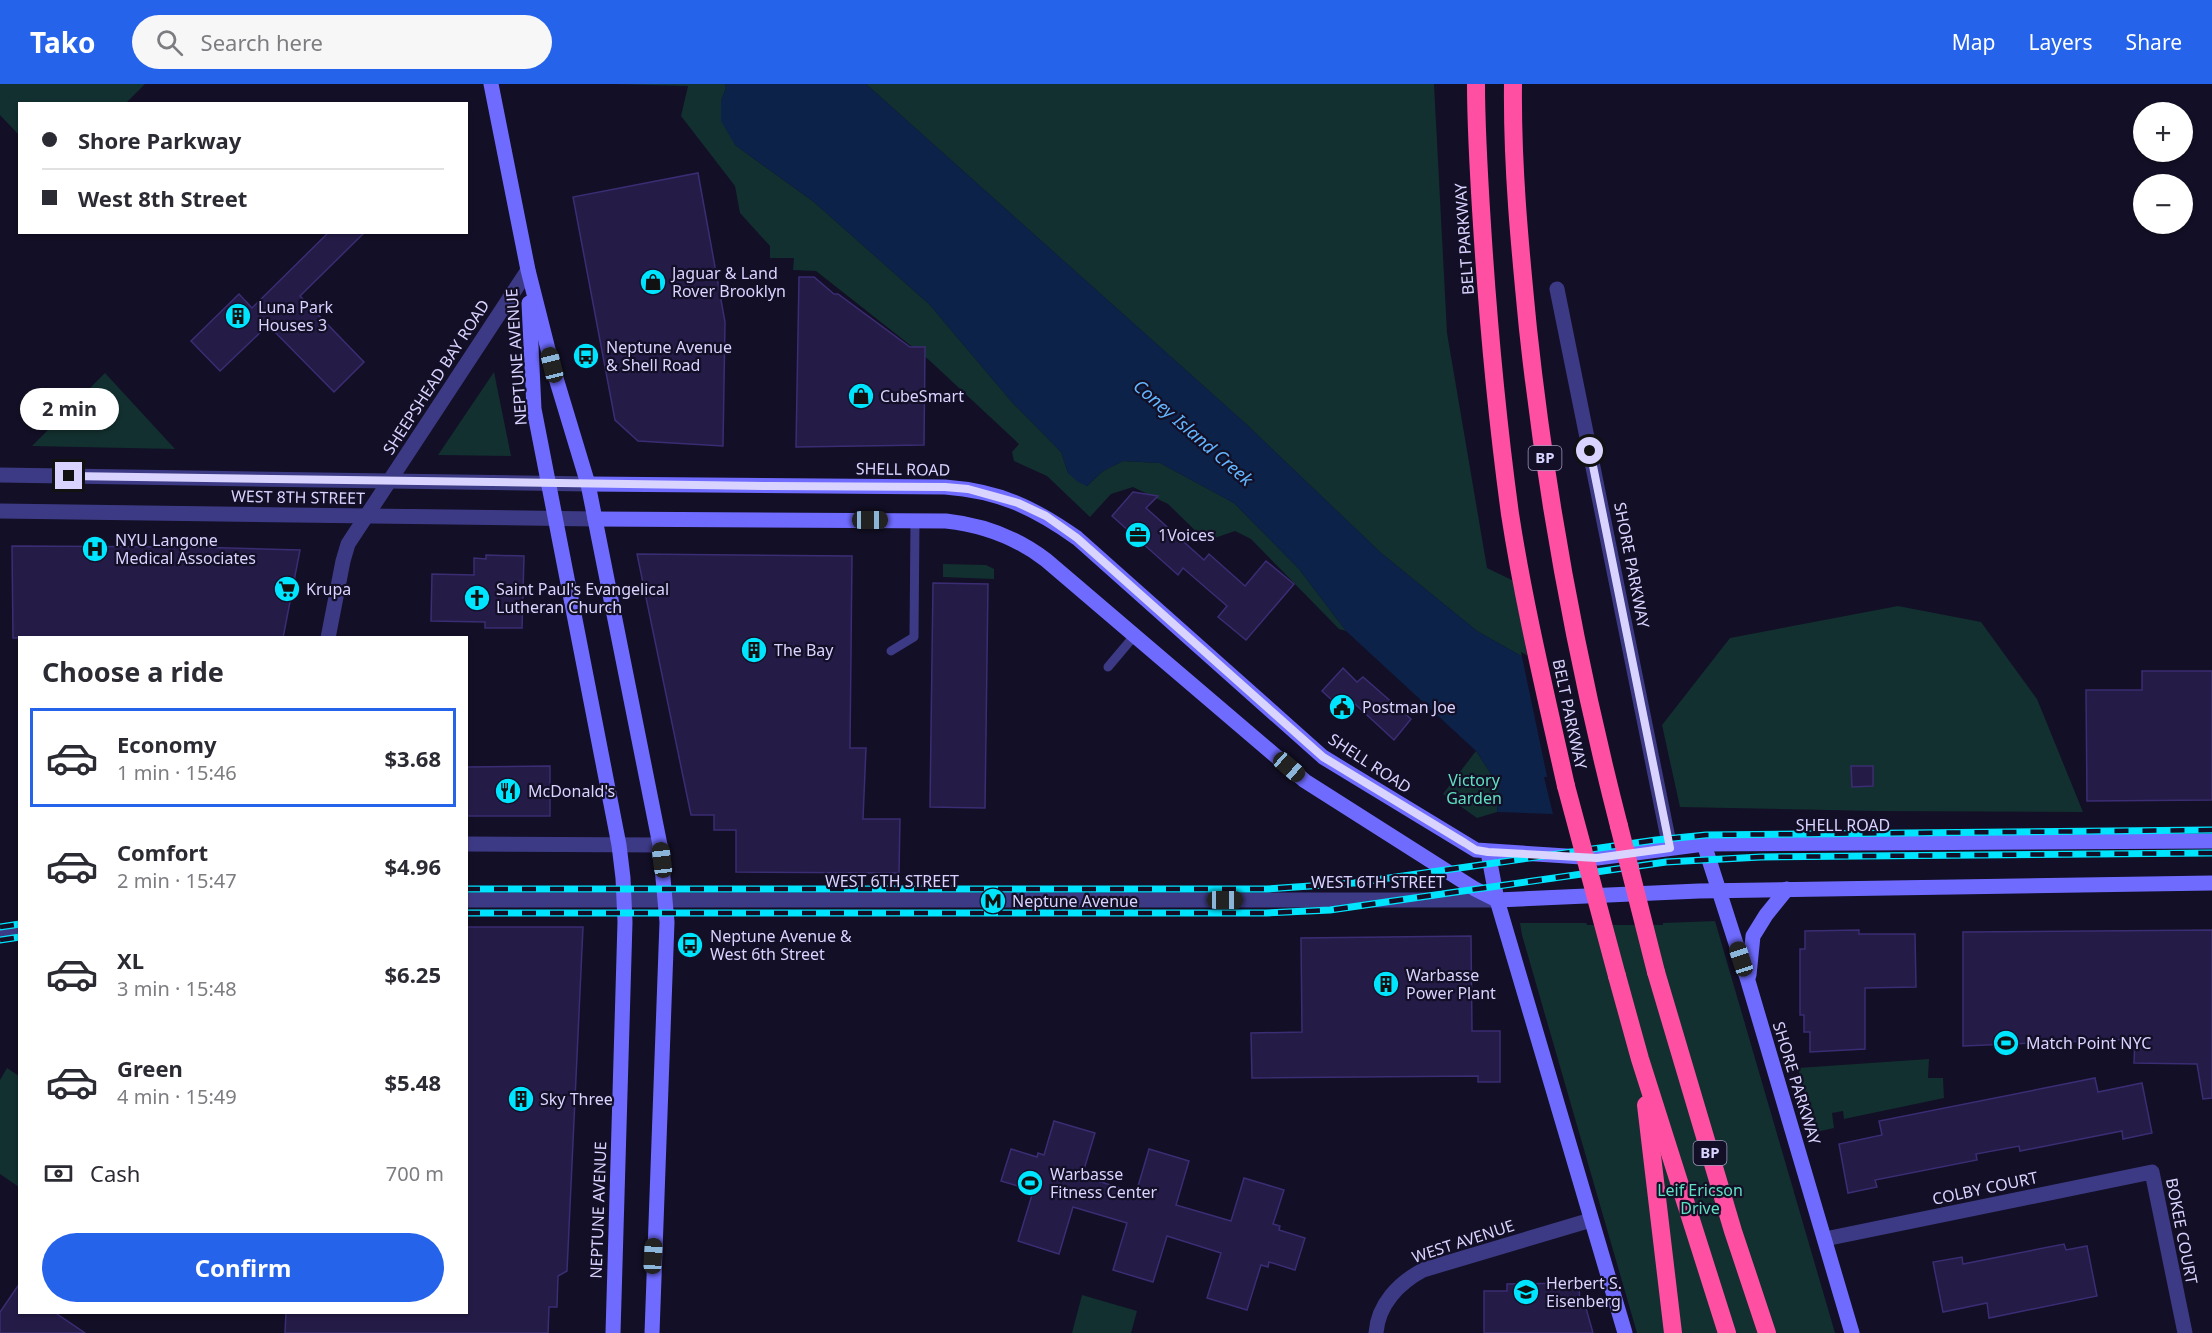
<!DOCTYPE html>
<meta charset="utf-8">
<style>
body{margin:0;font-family:"Noto Sans",sans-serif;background:#f7f7f7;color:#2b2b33;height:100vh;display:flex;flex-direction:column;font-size:22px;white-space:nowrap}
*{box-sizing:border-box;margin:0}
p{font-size:20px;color:#7c7c81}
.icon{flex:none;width:33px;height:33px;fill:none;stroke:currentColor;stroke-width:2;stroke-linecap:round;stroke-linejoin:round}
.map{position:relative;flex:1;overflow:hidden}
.sheet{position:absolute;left:18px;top:552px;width:450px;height:678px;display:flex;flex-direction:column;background:#fff;border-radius:0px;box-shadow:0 2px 4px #0004}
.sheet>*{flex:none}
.top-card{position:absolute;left:18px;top:18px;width:450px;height:132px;border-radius:0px;box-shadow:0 2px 4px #0004;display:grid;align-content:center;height:132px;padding:0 24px;background:#fff}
.controls{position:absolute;left:2133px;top:18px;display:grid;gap:12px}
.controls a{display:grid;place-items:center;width:60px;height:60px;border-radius:50%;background:#fff;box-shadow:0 2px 4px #0004;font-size:30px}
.end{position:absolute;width:27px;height:27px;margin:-14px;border:8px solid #d9d4ff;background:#111;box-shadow:0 0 0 3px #111}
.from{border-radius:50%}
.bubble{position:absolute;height:42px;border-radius:21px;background:#fff;box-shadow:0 2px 4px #0004;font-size:20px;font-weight:700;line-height:42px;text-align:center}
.car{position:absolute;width:18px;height:36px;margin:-18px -9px;border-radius:8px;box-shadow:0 0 4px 2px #0007;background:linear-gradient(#222 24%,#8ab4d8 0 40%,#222 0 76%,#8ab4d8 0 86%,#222 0)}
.top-card b{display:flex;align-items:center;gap:21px;height:57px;font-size:22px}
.top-card b+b{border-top:2px solid #e1e1e2}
.top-card i{width:15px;height:15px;background:#2b2b33}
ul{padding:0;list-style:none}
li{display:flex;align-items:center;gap:18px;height:99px;margin:0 12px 9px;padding:0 12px;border:3px solid transparent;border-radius:0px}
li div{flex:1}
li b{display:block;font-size:22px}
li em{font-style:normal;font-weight:700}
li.active{border-color:#2563eb}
li>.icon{width:54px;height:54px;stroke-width:1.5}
h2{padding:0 24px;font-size:27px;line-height:72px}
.pay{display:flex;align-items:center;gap:15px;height:66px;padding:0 24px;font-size:22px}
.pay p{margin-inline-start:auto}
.action{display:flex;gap:12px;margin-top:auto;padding:12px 24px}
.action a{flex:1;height:69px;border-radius:36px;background:#2563eb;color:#fff;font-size:24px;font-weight:700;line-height:69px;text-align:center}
header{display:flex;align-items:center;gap:36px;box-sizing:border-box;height:84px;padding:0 30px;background:#2563eb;color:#fff}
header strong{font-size:28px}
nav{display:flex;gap:33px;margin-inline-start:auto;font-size:21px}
.search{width:420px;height:54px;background:#f7f7f7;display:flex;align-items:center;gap:15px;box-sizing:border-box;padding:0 21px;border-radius:33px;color:#7c7c81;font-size:22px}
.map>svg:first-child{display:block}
.green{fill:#12302f}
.water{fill:#0c2248}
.pier{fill:#130f26}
.building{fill:#241b47;stroke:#3b2d73;stroke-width:1.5}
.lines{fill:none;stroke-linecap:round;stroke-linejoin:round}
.lane{stroke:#3d3a85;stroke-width:9}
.street{stroke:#3d3a85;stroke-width:15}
.secondary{stroke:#6f6bff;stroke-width:15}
.highway{stroke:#ff4fa3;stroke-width:18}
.rail-casing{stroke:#00e5ff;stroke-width:7}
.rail{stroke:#130f26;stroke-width:4.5;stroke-dasharray:14;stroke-linecap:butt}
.highway-bridge{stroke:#ff4fa3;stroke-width:18}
.route{stroke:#d9d4ff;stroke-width:8}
.labels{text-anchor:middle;stroke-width:4.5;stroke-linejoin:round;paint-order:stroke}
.shield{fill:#130f26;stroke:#9e99be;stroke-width:1.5}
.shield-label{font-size:15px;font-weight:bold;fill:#d9d4ff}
.street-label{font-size:16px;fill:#d9d4ff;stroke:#130f26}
.poi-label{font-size:16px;fill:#d9d4ff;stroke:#130f26;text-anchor:start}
.park-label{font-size:16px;fill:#5fe0c0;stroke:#130f26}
.water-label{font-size:18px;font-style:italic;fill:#62b6ff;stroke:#130f26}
</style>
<header>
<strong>Tako</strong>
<div class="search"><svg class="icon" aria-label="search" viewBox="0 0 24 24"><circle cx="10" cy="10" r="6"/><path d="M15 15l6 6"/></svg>Search here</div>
<nav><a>Map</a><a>Layers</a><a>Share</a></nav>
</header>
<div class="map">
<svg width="2212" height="1249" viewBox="0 0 2212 1249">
<rect width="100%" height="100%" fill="#130f26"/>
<g class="green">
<polygon points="0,0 145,0 126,19 20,20 19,51 0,31"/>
<polygon points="614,0 725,0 726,4 721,17 735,61 814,118 929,220 1011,317 1061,368 1068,389 1087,402 1103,387 1123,377 1160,379 1234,419 1299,485 1346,547 1339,545 1251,455 1235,447 1206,457 1168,420 1133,403 1111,410 1090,433 1047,392 1014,377 1012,368 1019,360 929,276 816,187 793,186 794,174 770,174 770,162 740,129 735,102 681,32 688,2"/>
<polygon points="866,0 1434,0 1447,249 1487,484 1514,497 1528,576 1477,547 1381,469 1246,340"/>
<polygon points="494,288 511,372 438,371"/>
<polygon points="105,289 175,365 32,362"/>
<polygon points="943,480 986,481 994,485 994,495 943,493"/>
<polygon points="1898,522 1981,538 2037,615 2083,728 1877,727 1680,723 1662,641 1730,554"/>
<polygon points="1476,667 1499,702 1497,728 1477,734 1443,710"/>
<polygon points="1715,837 1835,1249 1637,1249 1522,851 1520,839 1586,839 1587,841 1663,841 1663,839"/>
<polygon points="1929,975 1928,994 1943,994 1944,1014 1844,1035 1843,1027 1832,1029 1834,1044 1816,1048 1798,984"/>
<polygon points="7,984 19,992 19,1103 0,1090 0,996"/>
<polygon points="1082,1211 1137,1227 1131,1249 1072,1249"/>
</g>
<polygon class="water" points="725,0 866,0 1246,340 1381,469 1477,547 1528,576 1555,693 1544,693 1553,730 1497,728 1499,702 1476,667 1346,547 1299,485 1234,419 1160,379 1123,377 1103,387 1087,402 1078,398 1068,389 1061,368 1011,317 929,220 814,118 735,61 721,37 721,17 726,4"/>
<polygon class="pier" points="1521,568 1530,573 1556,696 1547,696 1555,729 1551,711"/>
<g class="building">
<polygon points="698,89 725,238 723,362 638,357 615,336 573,113"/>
<polygon points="329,148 365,148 300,212 364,278 334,308 268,241 220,287 191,257 239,210 252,224"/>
<polygon points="799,193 814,193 834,210 838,210 910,263 925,263 924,361 796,363"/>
<polygon points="1133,408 1158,412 1146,424 1204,476 1209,470 1245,502 1266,477 1294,500 1246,556 1218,533 1227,522 1183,484 1178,491 1112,432"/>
<polygon points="12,462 194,463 300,466 283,554 13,554"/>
<polygon points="637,470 852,472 850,664 866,664 863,735 900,735 899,789 736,788 736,746 714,746 714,731 691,731"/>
<polygon points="486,471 524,472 522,544 485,544 485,538 431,537 432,490 474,491 474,474 486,475"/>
<polygon points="933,499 988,500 985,724 930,723"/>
<polygon points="1343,584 1357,598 1363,593 1411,635 1394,656 1355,620 1346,629 1322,607"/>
<polygon points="2142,587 2212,587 2212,716 2087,717 2086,606 2142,606"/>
<polygon points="550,682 550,732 466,732 466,683"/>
<polygon points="1851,682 1873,682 1873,702 1852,703"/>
<polygon points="466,843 583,843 567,1187 558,1192 557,1223 549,1223 548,1249 285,1249 286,1228 466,1228"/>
<polygon points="1859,846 1859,850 1915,850 1916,903 1865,904 1865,965 1810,968 1810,948 1804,948 1804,931 1800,931 1800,865 1805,865 1805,847"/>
<polygon points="2212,846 2212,1014 2203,1015 2197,980 2134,979 2135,955 1963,962 1963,848"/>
<polygon points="1471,852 1472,947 1500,947 1500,998 1478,998 1478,992 1252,994 1251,949 1302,948 1301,854"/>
<polygon points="2095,994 2098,1008 2142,999 2152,1049 2123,1055 2122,1047 2020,1067 2019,1062 1976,1070 1977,1076 1875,1096 1877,1103 1848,1109 1839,1060 1882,1051 1879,1037"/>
<polygon points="1054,1037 1095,1049 1082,1092 1136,1109 1149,1065 1189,1077 1176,1121 1231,1137 1244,1094 1284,1106 1273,1140 1280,1142 1279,1146 1305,1154 1295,1186 1269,1178 1268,1183 1261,1181 1247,1226 1207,1214 1221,1169 1167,1152 1153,1198 1113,1186 1127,1139 1073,1123 1059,1170 1018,1157 1032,1111 1026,1109 1028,1105 1001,1097 1011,1065 1037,1073 1038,1069 1044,1071"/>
<polygon points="2064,1160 2066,1166 2087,1162 2097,1212 1989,1234 1987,1219 1943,1228 1933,1178 1962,1173 1963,1180"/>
<polygon points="20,1199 20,1228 54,1228 85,1249 0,1249 0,1228"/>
<polygon points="1579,1199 1580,1224 1586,1224 1593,1249 1484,1249 1484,1207 1507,1207 1507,1200"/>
</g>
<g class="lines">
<g class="lane">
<polyline points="891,567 914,553 915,436"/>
<polyline points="1108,583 1135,551"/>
</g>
<g class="street">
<polyline points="1557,205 1670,764"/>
<polyline points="0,391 588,400"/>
<polyline points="0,427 595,435"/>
<polyline points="328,554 343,477 348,460 528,186"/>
<polyline points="466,760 660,761"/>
<polyline points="466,816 1497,816"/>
<polyline points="0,848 20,845"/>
<polyline points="1825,1155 2152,1088 2185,1249"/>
<path d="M1376 1249C1378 1220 1399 1199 1423 1186L1591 1136"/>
</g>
<g class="secondary">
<polyline points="491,0 528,186 552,281 588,400 660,761 667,838 652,1249"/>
<polyline points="529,219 534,325 619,761 623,794 625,838 613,1249"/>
<path d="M588 400 945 403C999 407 1033 423 1077 454L1323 673 1476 766 1597 774 1704 760 2212 757"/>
<path d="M595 435 946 437C983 441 1016 453 1046 476L1305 697 1475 805 1497 816 1699 807 2212 799"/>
<polyline points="1704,760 1748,897 1852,1249"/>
<polyline points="1488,768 1497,816 1625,1249"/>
<polyline points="1749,891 1753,852 1766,831 1787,805"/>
</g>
<g class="highway">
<path d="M1476 0C1476 47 1479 94 1482 141 1488 237 1497 334 1510 430 1524 521 1546 612 1566 702"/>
<path d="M1513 0C1512 82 1520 164 1528 245 1546 412 1577 579 1619 742"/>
<polyline points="1656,888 1733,1147 1767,1249"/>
<polyline points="1617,892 1640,975 1727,1249"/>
<polyline points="1646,1021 1673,1249"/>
</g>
<g class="rail-casing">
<g id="rail">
<polyline points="466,805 1267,805 1354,799 1656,756 1706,751 2212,746"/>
<polyline points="466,829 1266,829 1330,826 1666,778 1761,773 2212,769"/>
<polyline points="0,843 20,840"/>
<polyline points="0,856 20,853"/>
</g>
</g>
<use href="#rail" class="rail"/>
<g class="highway-bridge">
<polyline points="1566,702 1617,892"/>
<polyline points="1619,742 1656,888"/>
</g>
</g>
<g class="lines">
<polyline class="route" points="69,392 769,402 945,403 968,405 1018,419 1046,432 1077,454 1323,673 1465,759 1476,766 1488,768 1597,774 1670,764 1590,367"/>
</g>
<defs>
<g id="shop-disc" transform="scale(1.35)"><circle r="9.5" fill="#00e5ff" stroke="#130f26"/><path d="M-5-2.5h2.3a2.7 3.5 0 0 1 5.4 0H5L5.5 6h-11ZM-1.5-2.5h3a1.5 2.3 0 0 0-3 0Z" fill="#111"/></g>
<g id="building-disc" transform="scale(1.35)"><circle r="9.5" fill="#00e5ff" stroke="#130f26"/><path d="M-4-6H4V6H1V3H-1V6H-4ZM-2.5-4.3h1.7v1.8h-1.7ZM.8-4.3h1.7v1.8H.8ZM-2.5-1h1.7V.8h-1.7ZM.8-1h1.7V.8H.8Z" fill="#111"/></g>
<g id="bus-disc" transform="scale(1.35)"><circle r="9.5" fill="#00e5ff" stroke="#130f26"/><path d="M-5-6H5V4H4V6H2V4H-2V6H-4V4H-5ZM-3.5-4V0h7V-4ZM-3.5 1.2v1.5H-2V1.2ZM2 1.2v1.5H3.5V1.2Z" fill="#111"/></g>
<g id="office-disc" transform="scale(1.35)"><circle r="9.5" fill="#00e5ff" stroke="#130f26"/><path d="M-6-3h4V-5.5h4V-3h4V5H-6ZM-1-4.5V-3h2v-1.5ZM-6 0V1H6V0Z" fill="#111"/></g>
<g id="hospital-disc" transform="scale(1.35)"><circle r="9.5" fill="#00e5ff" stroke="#130f26"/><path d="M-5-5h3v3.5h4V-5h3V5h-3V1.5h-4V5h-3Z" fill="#111"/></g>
<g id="supermarket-disc" transform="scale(1.35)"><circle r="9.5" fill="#00e5ff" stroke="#130f26"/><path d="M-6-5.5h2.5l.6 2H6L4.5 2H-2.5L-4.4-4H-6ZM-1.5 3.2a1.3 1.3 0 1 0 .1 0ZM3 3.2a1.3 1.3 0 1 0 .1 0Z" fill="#111"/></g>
<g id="church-disc" transform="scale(1.35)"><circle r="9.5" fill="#00e5ff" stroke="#130f26"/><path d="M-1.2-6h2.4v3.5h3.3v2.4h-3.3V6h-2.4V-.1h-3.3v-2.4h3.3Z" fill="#111"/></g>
<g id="civic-disc" transform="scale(1.35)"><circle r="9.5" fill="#00e5ff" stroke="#130f26"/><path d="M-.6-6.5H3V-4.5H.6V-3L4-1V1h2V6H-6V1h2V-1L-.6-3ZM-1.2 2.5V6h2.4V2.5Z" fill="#111"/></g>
<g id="restaurant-disc" transform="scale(1.35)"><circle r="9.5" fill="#00e5ff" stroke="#130f26"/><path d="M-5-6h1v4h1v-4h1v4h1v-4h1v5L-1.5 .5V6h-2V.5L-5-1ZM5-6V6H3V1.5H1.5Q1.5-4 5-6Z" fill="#111"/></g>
<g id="metro-disc" transform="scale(1.35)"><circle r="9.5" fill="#00e5ff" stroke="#130f26"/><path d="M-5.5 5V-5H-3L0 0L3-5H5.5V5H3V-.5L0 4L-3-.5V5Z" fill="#111"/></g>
<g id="stadium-disc" transform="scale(1.35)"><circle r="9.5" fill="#00e5ff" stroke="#130f26"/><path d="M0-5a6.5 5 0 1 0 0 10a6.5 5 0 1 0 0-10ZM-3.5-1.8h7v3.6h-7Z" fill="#111"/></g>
<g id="school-disc" transform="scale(1.35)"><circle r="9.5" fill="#00e5ff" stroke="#130f26"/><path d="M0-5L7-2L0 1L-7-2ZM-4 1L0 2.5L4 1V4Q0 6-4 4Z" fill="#111"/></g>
</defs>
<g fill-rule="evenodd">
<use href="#shop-disc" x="653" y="198"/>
<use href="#building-disc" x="238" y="232"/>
<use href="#bus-disc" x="586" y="272"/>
<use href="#shop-disc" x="861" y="312"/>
<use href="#office-disc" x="1138" y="451"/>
<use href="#hospital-disc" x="95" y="465"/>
<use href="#supermarket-disc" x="287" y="505"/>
<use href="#church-disc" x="477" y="514"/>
<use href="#building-disc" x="754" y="566"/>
<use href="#civic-disc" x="1342" y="623"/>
<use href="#restaurant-disc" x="508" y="707"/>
<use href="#metro-disc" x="993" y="817"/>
<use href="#bus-disc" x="690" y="861"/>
<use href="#building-disc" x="1386" y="900"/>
<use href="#stadium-disc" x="2006" y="959"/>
<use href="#building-disc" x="521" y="1015"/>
<use href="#stadium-disc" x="1030" y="1099"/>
<use href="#school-disc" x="1526" y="1208"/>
</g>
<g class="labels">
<g class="shield">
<rect x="1528.5" y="362" width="33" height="24" rx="4.5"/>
<rect x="1693.5" y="1057" width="33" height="24" rx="4.5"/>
</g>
<g class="shield-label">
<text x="1545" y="379">BP</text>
<text x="1710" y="1074">BP</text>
</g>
<g class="street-label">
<text transform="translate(1464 155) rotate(-94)" y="6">BELT PARKWAY</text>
<text transform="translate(516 273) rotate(-94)" y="6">NEPTUNE AVENUE</text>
<text transform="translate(436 293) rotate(-57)" y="6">SHEEPSHEAD BAY ROAD</text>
<text transform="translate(903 385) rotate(1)" y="6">SHELL ROAD</text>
<text transform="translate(298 413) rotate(1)" y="6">WEST 8TH STREET</text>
<text transform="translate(1632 481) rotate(79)" y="6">SHORE PARKWAY</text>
<text transform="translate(1570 630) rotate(78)" y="6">BELT PARKWAY</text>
<text transform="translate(1370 679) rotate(33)" y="6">SHELL ROAD</text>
<text x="1843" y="747">SHELL ROAD</text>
<text x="892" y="803">WEST 6TH STREET</text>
<text x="1378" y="804">WEST 6TH STREET</text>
<text transform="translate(1797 999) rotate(73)" y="6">SHORE PARKWAY</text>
<text transform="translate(1985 1104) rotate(-12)" y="6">COLBY COURT</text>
<text transform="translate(598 1126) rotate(-88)" y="6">NEPTUNE AVENUE</text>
<text transform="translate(2182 1147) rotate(79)" y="6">BOKEE COURT</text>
<text transform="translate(1463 1157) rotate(-18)" y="6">WEST AVENUE</text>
</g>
<g class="poi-label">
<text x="672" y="195">Jaguar &amp; Land<tspan x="672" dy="18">Rover Brooklyn</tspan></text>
<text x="258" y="229">Luna Park<tspan x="258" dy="18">Houses 3</tspan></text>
<text x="606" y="269">Neptune Avenue<tspan x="606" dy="18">&amp; Shell Road</tspan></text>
<text x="880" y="318">CubeSmart</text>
<text x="1158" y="457">1Voices</text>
<text x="115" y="462">NYU Langone<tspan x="115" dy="18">Medical Associates</tspan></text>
<text x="306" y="511">Krupa</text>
<text x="496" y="511">Saint Paul's Evangelical<tspan x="496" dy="18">Lutheran Church</tspan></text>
<text x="774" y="572">The Bay</text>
<text x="1362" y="629">Postman Joe</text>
<text x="528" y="713">McDonald's</text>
<text x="1012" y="823">Neptune Avenue</text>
<text x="710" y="858">Neptune Avenue &amp;<tspan x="710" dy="18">West 6th Street</tspan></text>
<text x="1406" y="897">Warbasse<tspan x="1406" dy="18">Power Plant</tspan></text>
<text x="2026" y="965">Match Point NYC</text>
<text x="540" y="1021">Sky Three</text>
<text x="1050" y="1096">Warbasse<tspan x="1050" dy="18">Fitness Center</tspan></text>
<text x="1546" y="1205">Herbert S.<tspan x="1546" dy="18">Eisenberg</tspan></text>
</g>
<g class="park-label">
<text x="1474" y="702">Victory<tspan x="1474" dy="18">Garden</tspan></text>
<text x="1700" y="1112">Leif Ericson<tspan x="1700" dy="18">Drive</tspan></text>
</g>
<g class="water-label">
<text transform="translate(1193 349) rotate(41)" y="6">Coney Island Creek</text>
</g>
</g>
</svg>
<div class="controls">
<a>+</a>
<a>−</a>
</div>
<i class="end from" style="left:1590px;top:367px"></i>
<i class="end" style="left:69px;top:392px"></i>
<div class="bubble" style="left:20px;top:304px;width:99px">2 min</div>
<i class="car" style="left:552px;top:281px;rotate:346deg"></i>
<i class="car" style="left:870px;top:436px;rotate:90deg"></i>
<i class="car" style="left:1289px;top:683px;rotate:131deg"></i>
<i class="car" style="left:662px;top:776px;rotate:353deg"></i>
<i class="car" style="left:1225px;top:816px;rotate:90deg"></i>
<i class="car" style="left:1741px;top:875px;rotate:342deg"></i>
<i class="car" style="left:653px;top:1172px;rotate:3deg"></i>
<div class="top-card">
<b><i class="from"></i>Shore Parkway</b>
<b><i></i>West 8th Street</b>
</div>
<section class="sheet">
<h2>Choose a ride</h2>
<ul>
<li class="active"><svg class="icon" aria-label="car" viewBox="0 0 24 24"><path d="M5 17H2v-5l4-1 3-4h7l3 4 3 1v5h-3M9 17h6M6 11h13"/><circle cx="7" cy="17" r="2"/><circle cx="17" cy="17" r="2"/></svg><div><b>Economy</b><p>1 min · 15:46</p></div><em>$3.68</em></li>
<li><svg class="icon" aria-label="car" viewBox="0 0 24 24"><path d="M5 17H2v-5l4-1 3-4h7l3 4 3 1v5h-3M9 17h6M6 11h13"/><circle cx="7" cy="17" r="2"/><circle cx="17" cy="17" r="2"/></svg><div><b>Comfort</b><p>2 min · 15:47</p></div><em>$4.96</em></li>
<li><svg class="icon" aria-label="car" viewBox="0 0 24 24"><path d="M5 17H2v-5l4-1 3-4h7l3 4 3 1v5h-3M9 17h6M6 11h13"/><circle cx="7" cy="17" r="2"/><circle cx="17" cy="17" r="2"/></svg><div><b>XL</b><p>3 min · 15:48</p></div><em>$6.25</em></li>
<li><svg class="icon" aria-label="car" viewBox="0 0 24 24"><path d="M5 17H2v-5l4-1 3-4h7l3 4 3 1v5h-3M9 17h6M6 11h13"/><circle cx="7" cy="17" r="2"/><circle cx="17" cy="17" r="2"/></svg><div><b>Green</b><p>4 min · 15:49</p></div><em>$5.48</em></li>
</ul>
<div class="pay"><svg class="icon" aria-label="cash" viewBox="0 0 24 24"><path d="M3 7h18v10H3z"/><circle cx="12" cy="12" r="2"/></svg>Cash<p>700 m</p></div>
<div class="action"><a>Confirm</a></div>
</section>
</div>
